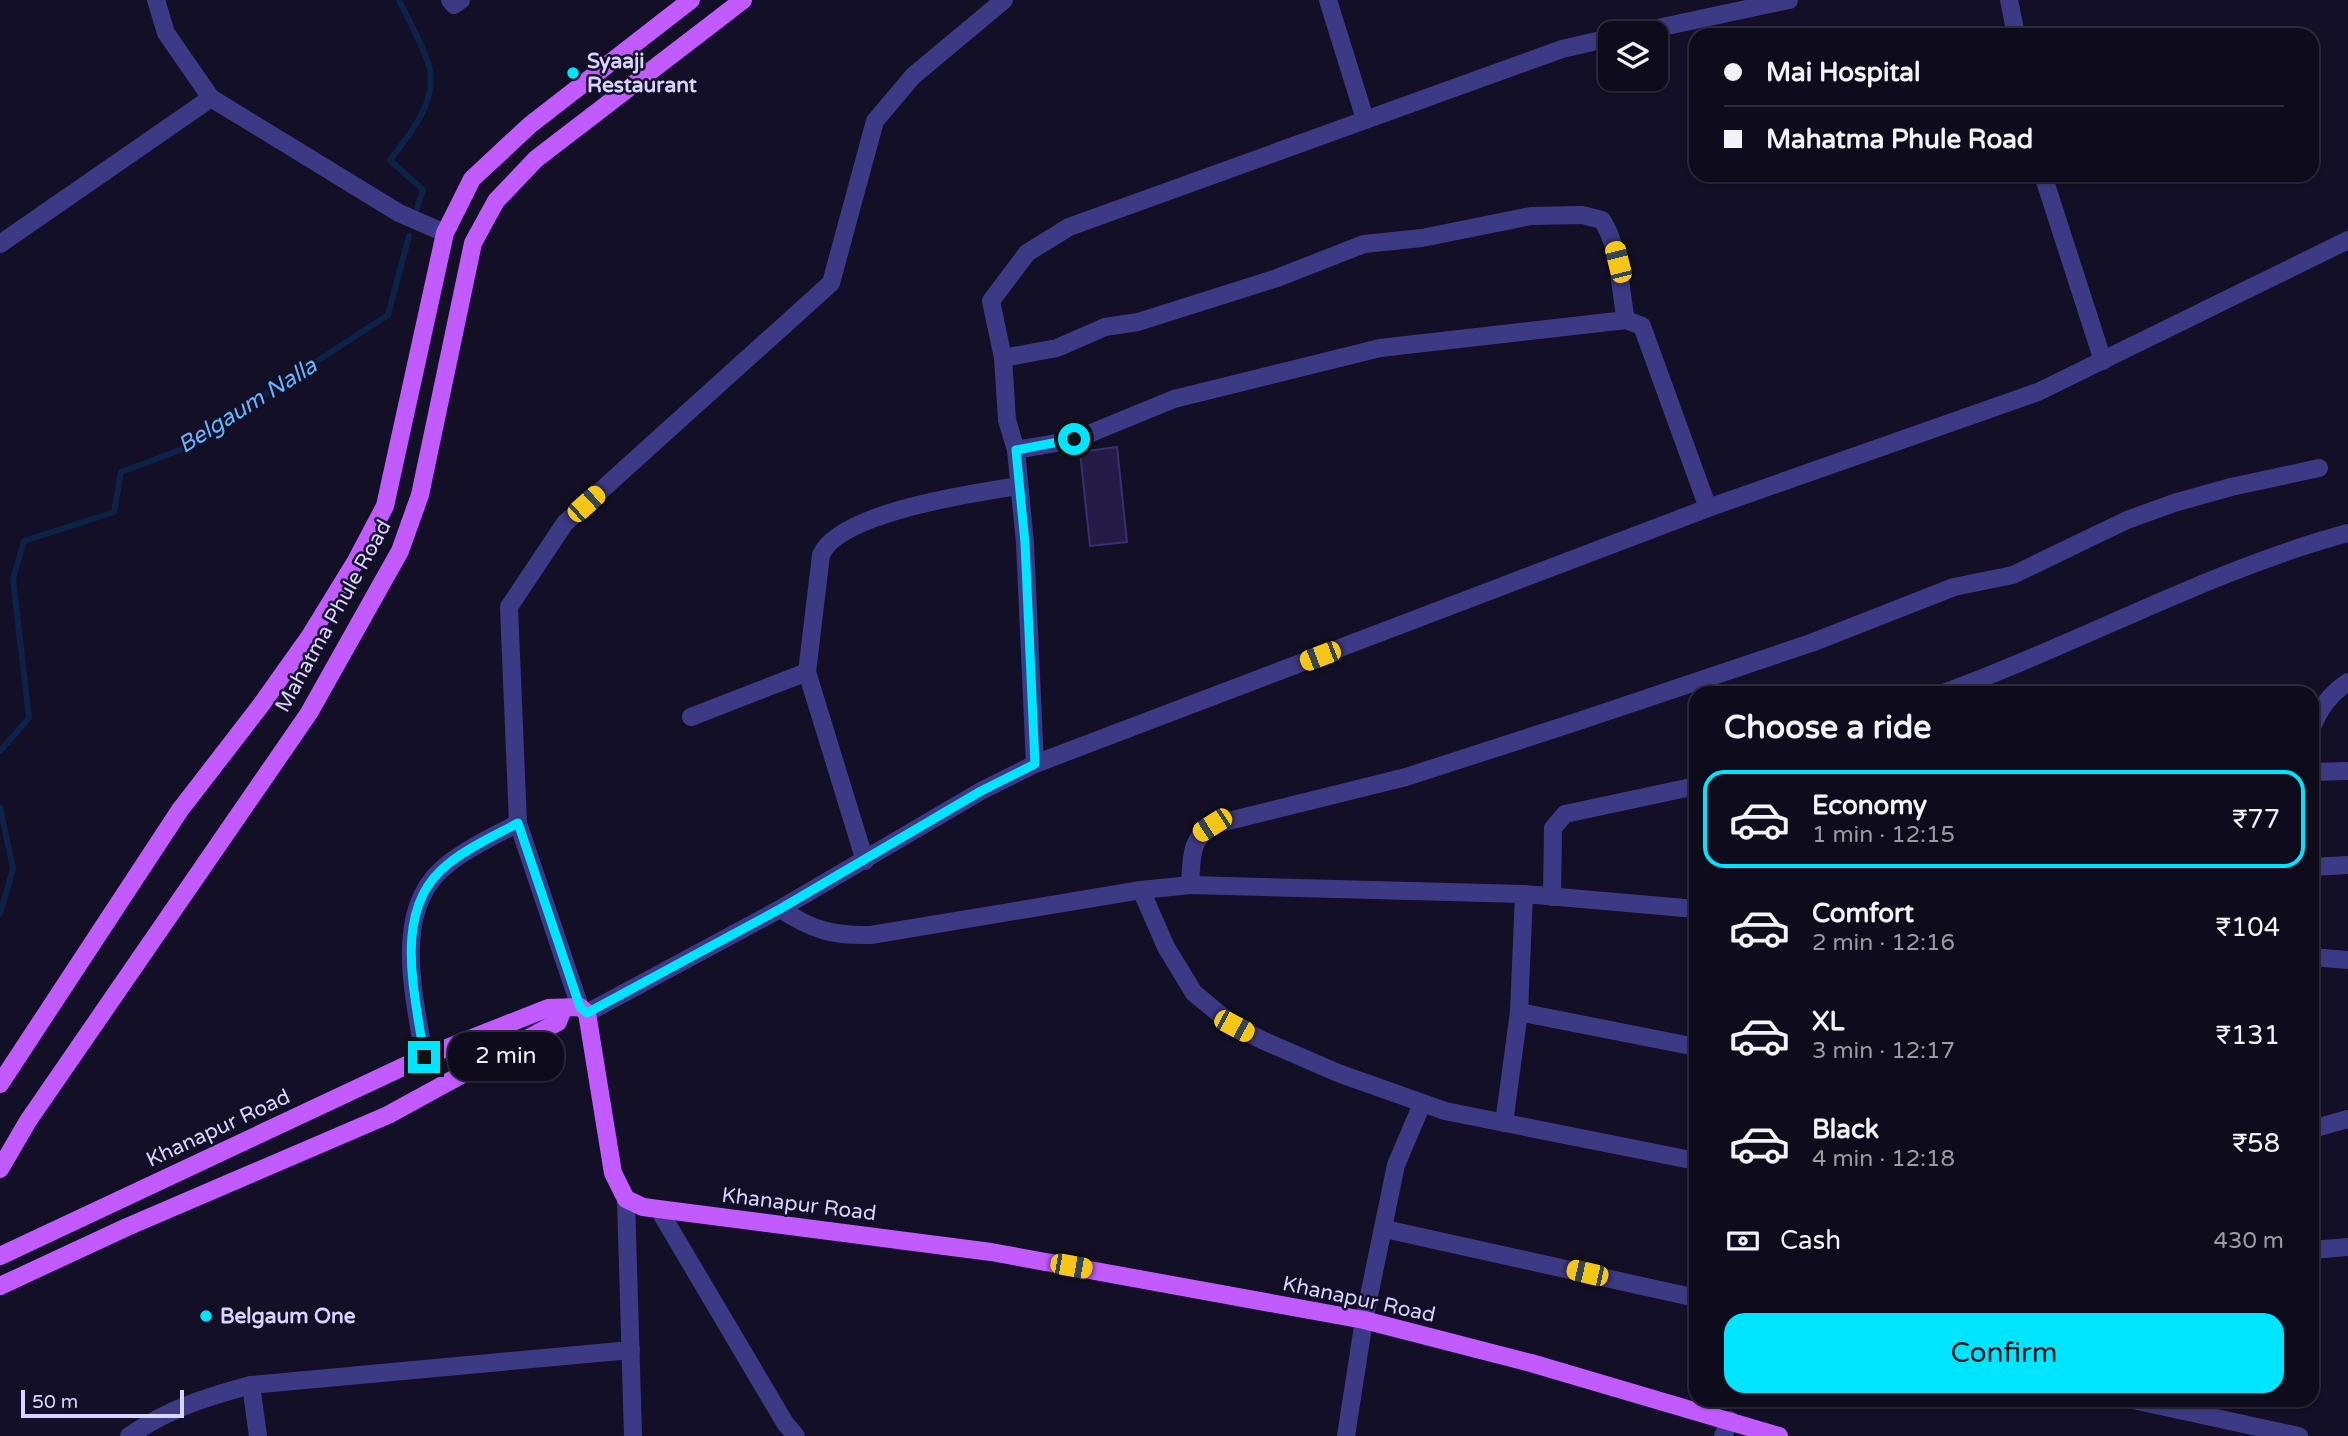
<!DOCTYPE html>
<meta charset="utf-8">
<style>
body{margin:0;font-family:"Varela Round",sans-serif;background:#171425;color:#f1f3f6;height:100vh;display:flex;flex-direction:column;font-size:26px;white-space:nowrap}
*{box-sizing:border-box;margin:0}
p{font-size:23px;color:#9b9ba3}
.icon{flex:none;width:38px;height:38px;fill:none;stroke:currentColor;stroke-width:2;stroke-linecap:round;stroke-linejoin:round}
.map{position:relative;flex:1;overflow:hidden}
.panel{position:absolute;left:1689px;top:686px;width:630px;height:721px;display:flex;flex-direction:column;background:#0e0b1c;border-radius:21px;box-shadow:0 2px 5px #0004,0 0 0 2px #2e2b3b}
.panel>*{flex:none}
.banner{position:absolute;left:1689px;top:28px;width:630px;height:154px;border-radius:21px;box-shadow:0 2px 5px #0004,0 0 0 2px #2e2b3b;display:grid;align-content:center;height:154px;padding:0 35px;background:#0e0b1c}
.buttons{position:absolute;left:1598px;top:21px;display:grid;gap:14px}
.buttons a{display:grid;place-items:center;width:70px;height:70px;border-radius:14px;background:#0e0b1c;box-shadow:0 2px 5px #0004,0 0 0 2px #2e2b3b;font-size:35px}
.scale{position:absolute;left:21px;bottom:18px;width:163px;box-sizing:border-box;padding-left:7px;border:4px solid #d9d4ff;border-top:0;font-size:19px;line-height:24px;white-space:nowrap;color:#d9d4ff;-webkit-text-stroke:5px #130f26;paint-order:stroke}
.end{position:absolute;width:32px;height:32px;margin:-16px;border:9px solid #00e5ff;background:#111;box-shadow:0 0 0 4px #111}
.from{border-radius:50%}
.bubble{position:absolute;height:49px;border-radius:21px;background:#0e0b1c;box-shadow:0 2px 5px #0004,0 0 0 2px #2e2b3b;font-size:23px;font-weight:600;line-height:49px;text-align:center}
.car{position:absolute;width:21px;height:42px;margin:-21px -10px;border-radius:9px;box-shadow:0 0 5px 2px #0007;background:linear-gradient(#f5c518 24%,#345 0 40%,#f5c518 0 76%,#345 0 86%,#f5c518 0)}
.banner b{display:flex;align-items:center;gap:24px;height:66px;font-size:26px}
.banner b+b{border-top:2px solid #2e2b3b}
.banner i{width:18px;height:18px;background:#f1f3f6}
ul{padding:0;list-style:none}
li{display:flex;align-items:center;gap:21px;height:98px;margin:0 14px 10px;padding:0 21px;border:4px solid transparent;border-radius:21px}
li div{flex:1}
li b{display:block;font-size:26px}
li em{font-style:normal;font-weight:600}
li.current{border-color:#00e5ff}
li>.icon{width:63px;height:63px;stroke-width:1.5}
h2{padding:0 35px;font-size:32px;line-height:84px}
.pay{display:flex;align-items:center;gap:18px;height:77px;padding:0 35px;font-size:26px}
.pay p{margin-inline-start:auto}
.cta{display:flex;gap:14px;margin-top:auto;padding:14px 35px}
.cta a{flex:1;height:80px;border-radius:21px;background:#00e5ff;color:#111;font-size:28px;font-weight:600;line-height:80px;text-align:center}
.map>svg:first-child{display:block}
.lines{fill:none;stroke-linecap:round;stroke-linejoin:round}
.stream{stroke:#0c2248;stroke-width:6}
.building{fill:#241b47;stroke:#3b2d73;stroke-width:2}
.minor{stroke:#3d3a85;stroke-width:18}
.major{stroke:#c25bff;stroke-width:18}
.route{stroke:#00e5ff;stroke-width:9}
.poi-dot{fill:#00e5ff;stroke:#130f26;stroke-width:2.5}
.labels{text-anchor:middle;stroke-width:5;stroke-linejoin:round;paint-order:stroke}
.poi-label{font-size:21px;font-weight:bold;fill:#d9d4ff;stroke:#130f26;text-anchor:start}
.street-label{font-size:21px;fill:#d9d4ff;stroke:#130f26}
.water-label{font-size:23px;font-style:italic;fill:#62b6ff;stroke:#130f26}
</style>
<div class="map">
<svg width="2348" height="1436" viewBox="0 0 2348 1436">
<rect width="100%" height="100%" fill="#130f26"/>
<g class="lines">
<g class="stream">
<path d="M399 0C409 21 422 43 429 66 439 99 409 136 390 160L423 190 417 208"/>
<polyline points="0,751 29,718 13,579 24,541 114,512 121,472 180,450 388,315 409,236"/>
<polyline points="0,807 13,869 0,914"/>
</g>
</g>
<polygon class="building" points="1117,447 1127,542 1090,546 1080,452"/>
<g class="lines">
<g class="minor">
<polyline points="450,0 454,5 461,0"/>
<polyline points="1328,0 1365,119"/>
<polyline points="2009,0 2016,35"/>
<polyline points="1634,33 1789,0"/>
<polyline points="211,98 399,213 445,233"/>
<polyline points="2043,175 2103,361"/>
<polyline points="0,244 211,98 166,33 156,0"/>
<polyline points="1626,320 1642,326 1708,508"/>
<path d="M1003 358 1057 348 1105 327 1138 322 1277 278 1364 244 1422 238 1531 216 1582 215 1602 220C1621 250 1619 286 1626 320L1380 348 1174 399 1074 440 1016 450"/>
<polyline points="807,672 865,861"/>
<path d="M1943 693C2079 644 2207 571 2348 533"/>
<path d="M691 717 807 672 821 555C839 512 975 493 1019 486"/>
<path d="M2312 727C2321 707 2329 695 2348 682"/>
<polyline points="1035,764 1025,543 1016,450 1007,420 1003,358 991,301 1027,253 1069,227 1562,49 1610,38"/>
<polyline points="2312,772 2348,771"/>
<polyline points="2312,867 2348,865"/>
<path d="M1190 885C1192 860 1189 840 1212 825L1406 777 1576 722 1811 643 1954 587 2013 575 2127 520 2174 503 2231 487 2319 468"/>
<polyline points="1141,890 1166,947 1194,993 1234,1026 1262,1040 1338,1073 1445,1111 1696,1161"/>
<polyline points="1552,897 1553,828 1565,814 1696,786"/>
<path d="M780 909C813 930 832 936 871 935L1141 890 1190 885 1524 894 1696 909"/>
<polyline points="2312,957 2348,960"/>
<polyline points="580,1007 518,823 509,607 565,523 831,283 875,121 913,76 1004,0"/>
<polyline points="1519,1012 1696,1047"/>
<polyline points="587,1013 780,909 981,791 1035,764 1708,508 2038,392 2348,240"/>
<path d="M424 1057C415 996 390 908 448 864 469 847 495 836 518 823"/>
<polyline points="1504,1123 1519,1012 1524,894"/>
<polyline points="2312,1129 2348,1119"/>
<polyline points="626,1199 633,1436"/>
<polyline points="659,1210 785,1423 796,1436"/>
<polyline points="1385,1229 1696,1298"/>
<polyline points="2312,1250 2348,1247"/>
<polyline points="251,1385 258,1436"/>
<polyline points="2133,1400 2299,1436"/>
<path d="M129 1436C168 1409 206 1397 251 1385L631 1350"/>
<polyline points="1346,1436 1364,1320 1396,1165 1422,1104"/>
<polyline points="1723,1436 1730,1420"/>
</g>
<g class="major">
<polyline points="0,1084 180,810 261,705 310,636 356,561 385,506 445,233 472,179 530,125 691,0"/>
<polyline points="0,1169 28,1121 309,713 400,551 420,495 473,243 496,201 536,159 743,0"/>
<polyline points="0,1256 424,1057 548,1008 580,1007 587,1013 613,1173 626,1199 643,1207 991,1252 1364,1320 1531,1363 1779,1436"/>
<polyline points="0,1286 127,1227 388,1115 558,1022 563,1009"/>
</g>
</g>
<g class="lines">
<path class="route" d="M424 1057C416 995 390 909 448 864 469 847 494 836 518 823L580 1007 587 1013 780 909 981 791 1035 764 1025 543 1016 450 1074 439"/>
</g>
<g class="poi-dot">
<circle cx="573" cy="73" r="7"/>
<circle cx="206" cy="1316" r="7"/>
</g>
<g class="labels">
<g class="poi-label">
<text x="587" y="68">Syaaji<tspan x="587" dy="24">Restaurant</tspan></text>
<text x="220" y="1323">Belgaum One</text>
</g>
<g class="street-label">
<text transform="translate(333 616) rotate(-61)" y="7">Mahatma Phule Road</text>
<text transform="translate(218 1128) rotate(-25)" y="7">Khanapur Road</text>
<text transform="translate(799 1204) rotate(7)" y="7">Khanapur Road</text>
<text transform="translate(1359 1299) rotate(12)" y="7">Khanapur Road</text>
</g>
<g class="water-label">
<text transform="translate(247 405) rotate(-32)" y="8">Belgaum Nalla</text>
</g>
</g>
</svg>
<div class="buttons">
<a><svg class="icon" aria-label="layers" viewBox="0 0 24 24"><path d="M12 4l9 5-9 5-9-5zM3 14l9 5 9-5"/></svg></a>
</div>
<div class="scale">50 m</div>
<i class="end from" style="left:1074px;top:439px"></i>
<i class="end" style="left:424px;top:1057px"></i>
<div class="bubble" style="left:448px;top:1032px;width:116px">2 min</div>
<i class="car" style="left:1618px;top:262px;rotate:346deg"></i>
<i class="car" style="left:586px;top:504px;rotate:48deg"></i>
<i class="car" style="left:1320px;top:656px;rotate:249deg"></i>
<i class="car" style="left:1212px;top:825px;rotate:237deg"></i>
<i class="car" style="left:1234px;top:1026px;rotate:118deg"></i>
<i class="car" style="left:1071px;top:1266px;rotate:100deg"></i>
<i class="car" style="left:1587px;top:1273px;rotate:283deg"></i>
<div class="banner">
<b><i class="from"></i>Mai Hospital</b>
<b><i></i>Mahatma Phule Road</b>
</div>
<section class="panel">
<h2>Choose a ride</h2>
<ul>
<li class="current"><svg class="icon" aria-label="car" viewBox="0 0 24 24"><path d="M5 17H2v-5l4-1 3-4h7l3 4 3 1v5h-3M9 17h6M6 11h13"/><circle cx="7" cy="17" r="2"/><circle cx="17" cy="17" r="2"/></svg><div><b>Economy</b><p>1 min · 12:15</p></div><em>₹77</em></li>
<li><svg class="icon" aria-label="car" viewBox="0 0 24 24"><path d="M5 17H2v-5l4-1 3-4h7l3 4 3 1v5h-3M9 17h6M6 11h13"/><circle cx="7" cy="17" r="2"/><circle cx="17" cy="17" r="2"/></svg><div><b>Comfort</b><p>2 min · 12:16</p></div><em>₹104</em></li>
<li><svg class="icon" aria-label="car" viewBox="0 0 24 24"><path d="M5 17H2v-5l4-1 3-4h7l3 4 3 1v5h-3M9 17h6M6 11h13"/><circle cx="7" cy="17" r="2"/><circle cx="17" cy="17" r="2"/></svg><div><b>XL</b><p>3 min · 12:17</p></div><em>₹131</em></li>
<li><svg class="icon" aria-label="car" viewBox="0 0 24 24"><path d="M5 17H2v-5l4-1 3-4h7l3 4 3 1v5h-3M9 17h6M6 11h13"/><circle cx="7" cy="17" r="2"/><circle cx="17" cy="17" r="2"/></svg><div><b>Black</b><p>4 min · 12:18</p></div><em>₹58</em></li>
</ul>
<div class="pay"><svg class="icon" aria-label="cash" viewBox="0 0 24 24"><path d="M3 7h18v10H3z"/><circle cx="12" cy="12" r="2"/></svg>Cash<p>430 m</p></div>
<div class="cta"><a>Confirm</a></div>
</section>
</div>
